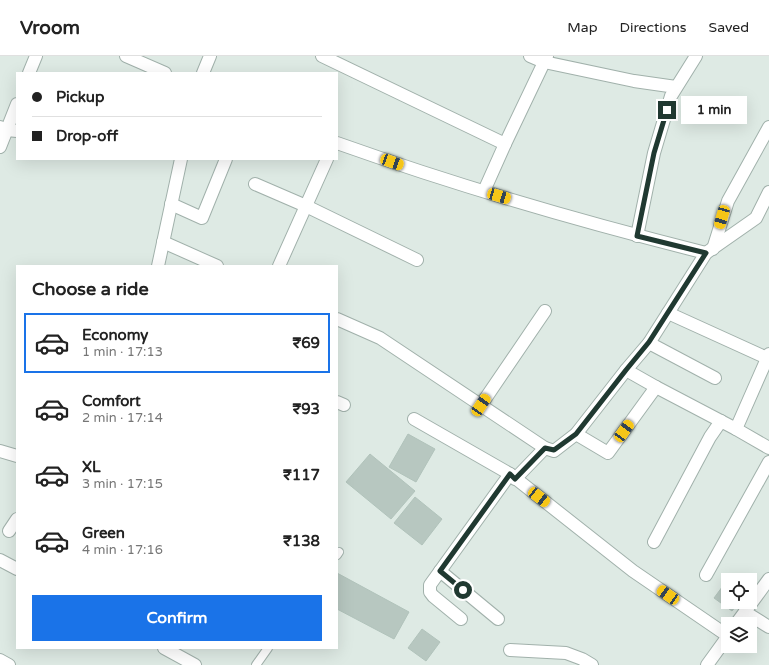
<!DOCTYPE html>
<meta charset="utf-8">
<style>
body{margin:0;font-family:"Varela Round",sans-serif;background:#f6f6f6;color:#222;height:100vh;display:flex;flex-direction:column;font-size:15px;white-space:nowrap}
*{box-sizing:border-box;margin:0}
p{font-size:13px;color:#767676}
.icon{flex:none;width:22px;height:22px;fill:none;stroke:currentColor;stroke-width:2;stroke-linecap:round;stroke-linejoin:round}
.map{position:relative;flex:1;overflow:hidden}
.sheet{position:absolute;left:16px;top:209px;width:322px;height:384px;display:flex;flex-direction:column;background:#fff;border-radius:0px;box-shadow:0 4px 16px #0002}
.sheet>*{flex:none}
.banner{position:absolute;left:16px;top:16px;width:322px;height:88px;border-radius:0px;box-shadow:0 4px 16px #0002;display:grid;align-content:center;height:88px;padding:0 16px;background:#fff}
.controls{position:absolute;left:721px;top:517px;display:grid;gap:8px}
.controls a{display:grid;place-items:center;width:36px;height:36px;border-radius:0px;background:#fff;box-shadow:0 4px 16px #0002;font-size:20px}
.end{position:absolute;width:18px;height:18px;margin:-9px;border:5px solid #203931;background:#fff;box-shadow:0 0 0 2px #fff}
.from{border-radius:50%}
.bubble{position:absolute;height:28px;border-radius:0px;background:#fff;box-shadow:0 4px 16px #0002;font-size:13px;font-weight:800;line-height:28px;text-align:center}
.car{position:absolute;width:12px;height:24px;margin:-12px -6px;border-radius:5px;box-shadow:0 0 3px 1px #0007;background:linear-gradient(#f5c518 24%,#345 0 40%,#f5c518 0 76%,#345 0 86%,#f5c518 0)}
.banner b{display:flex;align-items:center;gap:14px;height:38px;font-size:15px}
.banner b+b{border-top:1px solid #e0e0e0}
.banner i{width:10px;height:10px;background:#222}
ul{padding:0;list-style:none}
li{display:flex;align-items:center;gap:12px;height:60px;margin:0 8px 6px;padding:0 8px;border:2px solid transparent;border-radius:0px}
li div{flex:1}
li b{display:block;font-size:15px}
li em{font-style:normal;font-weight:800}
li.selected{border-color:#1a73e8}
li>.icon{width:36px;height:36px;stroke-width:1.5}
h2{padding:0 16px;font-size:18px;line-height:48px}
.cta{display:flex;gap:8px;margin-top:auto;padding:8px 16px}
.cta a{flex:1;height:46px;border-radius:0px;background:#1a73e8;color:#fff;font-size:16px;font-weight:800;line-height:46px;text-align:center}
header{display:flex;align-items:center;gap:24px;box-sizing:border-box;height:56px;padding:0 20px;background:#fff;border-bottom:1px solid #e0e0e0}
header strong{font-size:19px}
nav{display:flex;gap:22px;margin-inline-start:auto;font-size:14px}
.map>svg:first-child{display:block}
.building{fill:#b7c7c0;stroke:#b1c3bb}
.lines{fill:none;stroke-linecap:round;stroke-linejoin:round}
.service-casing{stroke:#a1b1ab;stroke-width:10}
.minor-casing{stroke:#a1b1ab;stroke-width:14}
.tertiary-casing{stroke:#a1b1ab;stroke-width:14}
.service{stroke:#fff;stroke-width:8}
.minor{stroke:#fff;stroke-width:12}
.tertiary{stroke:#fff;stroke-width:12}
.route{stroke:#203931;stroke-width:5}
</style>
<header>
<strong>Vroom</strong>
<nav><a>Map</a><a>Directions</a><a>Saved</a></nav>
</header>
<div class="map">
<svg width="769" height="609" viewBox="0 0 769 609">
<rect width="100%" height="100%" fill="#deeae4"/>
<g class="building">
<polygon points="408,378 435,393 416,426 389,411"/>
<polygon points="370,398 415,435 391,463 346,426"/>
<polygon points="415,441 442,463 422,489 394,467"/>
<polygon points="337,517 409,556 394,583 337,553"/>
<polygon points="731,519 738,524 728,524 728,546 739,546 732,555 714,542"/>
<polygon points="422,573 440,586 426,605 408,592"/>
</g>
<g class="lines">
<g class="service-casing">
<g id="service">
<polyline points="337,499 339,496"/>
<polyline points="256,609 268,592"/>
</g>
</g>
<g class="minor-casing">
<g id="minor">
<polyline points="126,0 165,17"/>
<polyline points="322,0 505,88 484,135"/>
<polyline points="530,0 544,6 634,25 676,31"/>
<polyline points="203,17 210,0"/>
<polyline points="0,71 7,74 17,75"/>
<path d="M337 87C458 130 582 166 706 197"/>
<polyline points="505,88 547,0"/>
<polyline points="255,128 306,150 417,204"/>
<polyline points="171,148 202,162 226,103"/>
<polyline points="637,180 654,97 671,40 696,0"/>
<polyline points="163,186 217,210"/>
<polyline points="713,193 728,145 769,71"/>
<polyline points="158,210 181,103"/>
<polyline points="279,210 327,103"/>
<polyline points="668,257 767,302"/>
<polyline points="337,263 380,282 545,392 554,395 576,378 626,314 649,287 706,197 756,162 769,136"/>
<polyline points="649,287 715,322"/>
<polyline points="626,314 656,331 736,373"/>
<polyline points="337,346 344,349"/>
<polyline points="481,349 545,255"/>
<polyline points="414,363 510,418 633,515 728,580"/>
<polyline points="576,378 608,397 656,331"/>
<polyline points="0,395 17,400"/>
<polyline points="515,423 545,392"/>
<polyline points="9,475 17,463"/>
<polyline points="654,486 710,381 721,365"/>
<polyline points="0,504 17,513"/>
<polyline points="440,515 498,563"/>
<polyline points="706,519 769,406"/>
<polyline points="745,556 769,571"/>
<polyline points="461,563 433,540 430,536 430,529 510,418"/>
<polyline points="736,568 769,523"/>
<polyline points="164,592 195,609"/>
<polyline points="510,594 566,597 582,603 592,609"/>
<polyline points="0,604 9,609"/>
<polyline points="707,609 728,580"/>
</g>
</g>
<g class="tertiary-casing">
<g id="tertiary">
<polyline points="29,17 36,0"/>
<polyline points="0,91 17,48"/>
<polyline points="769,298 736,373 769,392"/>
</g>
</g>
<use href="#service" class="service"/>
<use href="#minor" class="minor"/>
<use href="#tertiary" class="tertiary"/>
</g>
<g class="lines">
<polyline class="route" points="463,534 440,515 510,418 515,423 545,392 554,394 576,378 626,314 649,286 706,197 637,180 654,97 667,54"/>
</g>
</svg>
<div class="controls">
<a><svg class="icon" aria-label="locate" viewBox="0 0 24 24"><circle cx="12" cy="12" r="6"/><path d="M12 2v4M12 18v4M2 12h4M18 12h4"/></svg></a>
<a><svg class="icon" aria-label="layers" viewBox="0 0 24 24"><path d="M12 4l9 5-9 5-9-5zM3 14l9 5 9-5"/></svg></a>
</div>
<i class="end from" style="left:463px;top:534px"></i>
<i class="end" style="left:667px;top:54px"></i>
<div class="bubble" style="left:681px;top:40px;width:66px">1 min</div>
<i class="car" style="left:392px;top:106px;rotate:110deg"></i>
<i class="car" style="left:499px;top:140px;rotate:106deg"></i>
<i class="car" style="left:722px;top:161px;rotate:196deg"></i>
<i class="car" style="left:481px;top:349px;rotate:34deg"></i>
<i class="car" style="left:624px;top:375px;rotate:36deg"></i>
<i class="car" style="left:539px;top:441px;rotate:128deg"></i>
<i class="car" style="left:668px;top:539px;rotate:304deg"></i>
<div class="banner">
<b><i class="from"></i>Pickup</b>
<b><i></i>Drop-off</b>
</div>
<section class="sheet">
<h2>Choose a ride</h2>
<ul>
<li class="selected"><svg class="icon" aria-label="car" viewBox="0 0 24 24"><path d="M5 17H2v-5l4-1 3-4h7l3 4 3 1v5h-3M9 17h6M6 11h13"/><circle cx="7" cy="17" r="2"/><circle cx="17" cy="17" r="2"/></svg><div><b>Economy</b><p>1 min · 17:13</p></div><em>₹69</em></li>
<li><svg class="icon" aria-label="car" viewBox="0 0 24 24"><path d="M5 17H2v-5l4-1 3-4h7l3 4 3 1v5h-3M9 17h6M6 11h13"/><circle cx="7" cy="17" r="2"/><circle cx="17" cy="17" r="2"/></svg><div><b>Comfort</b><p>2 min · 17:14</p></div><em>₹93</em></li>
<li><svg class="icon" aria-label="car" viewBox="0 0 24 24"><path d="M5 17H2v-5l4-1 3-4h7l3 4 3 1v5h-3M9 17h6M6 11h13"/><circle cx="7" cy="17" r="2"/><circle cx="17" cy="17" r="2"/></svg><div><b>XL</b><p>3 min · 17:15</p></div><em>₹117</em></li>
<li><svg class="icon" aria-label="car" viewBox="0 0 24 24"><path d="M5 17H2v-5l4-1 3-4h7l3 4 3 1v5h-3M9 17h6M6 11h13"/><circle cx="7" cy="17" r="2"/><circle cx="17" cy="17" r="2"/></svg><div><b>Green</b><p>4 min · 17:16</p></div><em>₹138</em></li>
</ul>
<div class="cta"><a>Confirm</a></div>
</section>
</div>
